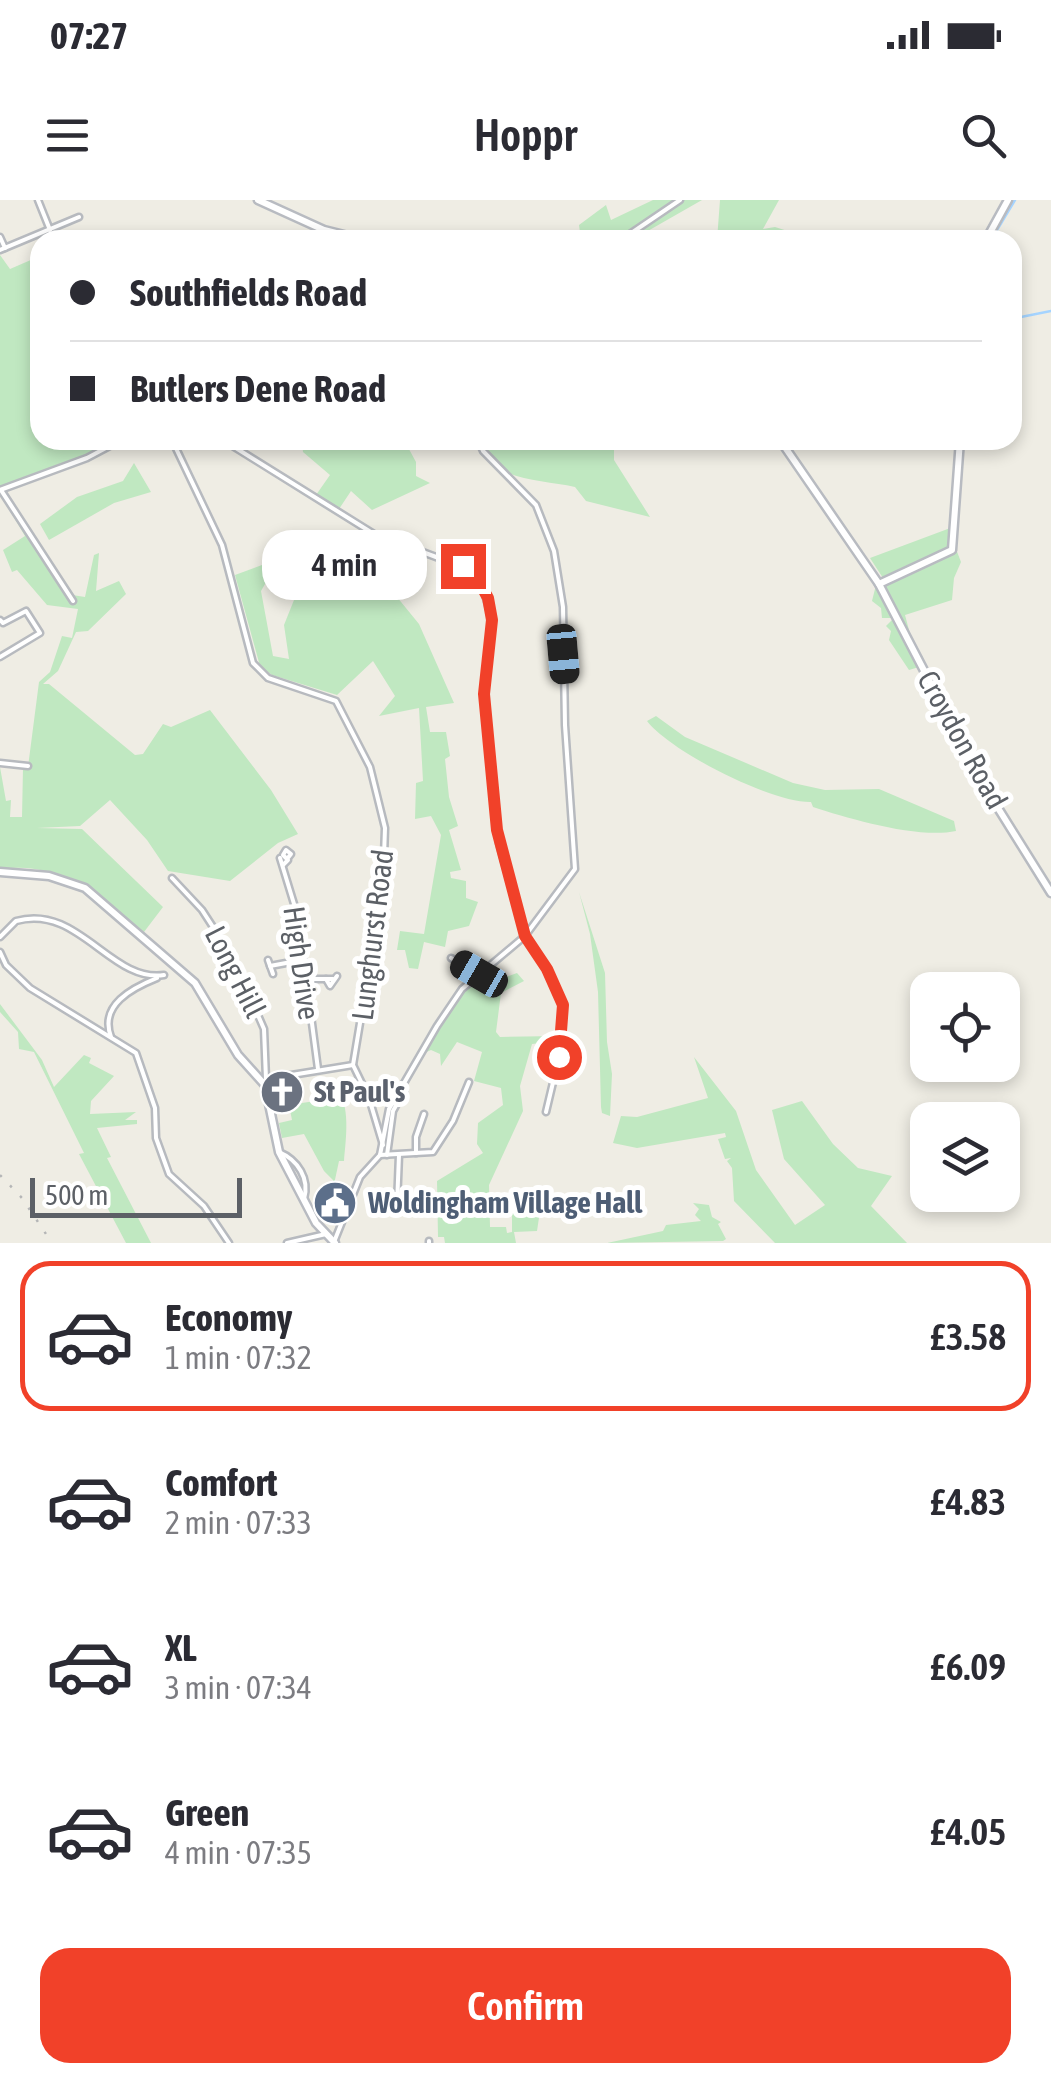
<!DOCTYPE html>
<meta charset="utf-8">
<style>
body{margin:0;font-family:"Asap Condensed",sans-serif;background:#f7f7f7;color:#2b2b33;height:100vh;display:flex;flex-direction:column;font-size:38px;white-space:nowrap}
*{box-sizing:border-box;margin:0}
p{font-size:32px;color:#7c7c81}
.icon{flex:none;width:55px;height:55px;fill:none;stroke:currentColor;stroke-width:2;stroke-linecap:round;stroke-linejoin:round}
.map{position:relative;height:1043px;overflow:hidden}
.details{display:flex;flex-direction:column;background:#fff;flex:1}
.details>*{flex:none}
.banner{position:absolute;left:30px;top:30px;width:992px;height:220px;border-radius:30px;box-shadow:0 5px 15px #0003;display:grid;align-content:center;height:220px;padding:0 40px;background:#fff}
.buttons{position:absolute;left:910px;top:772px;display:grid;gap:20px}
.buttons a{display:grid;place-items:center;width:110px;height:110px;border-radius:20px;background:#fff;box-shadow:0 5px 15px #0003;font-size:50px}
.scale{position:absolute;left:30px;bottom:25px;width:212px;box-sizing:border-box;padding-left:10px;border:5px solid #5c6066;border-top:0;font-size:28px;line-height:35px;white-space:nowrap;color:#5c6066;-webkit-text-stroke:8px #fff;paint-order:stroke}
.end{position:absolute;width:45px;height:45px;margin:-22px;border:12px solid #f14129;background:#fff;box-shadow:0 0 0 5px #fff}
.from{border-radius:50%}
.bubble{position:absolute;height:70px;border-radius:30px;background:#fff;box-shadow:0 5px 15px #0003;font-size:32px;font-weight:600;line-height:70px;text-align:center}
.car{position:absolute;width:30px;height:60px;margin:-30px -15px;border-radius:12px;box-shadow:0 0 8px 2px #0007;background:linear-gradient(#222 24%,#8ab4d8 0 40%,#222 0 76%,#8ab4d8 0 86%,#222 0)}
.banner b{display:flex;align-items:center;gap:35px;height:95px;font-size:38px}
.banner b+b{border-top:2px solid #e1e1e2}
.banner i{width:25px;height:25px;background:#2b2b33}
ul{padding:18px 0 0;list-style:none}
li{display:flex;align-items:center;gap:30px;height:150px;margin:0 20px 15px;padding:0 20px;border:5px solid transparent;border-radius:30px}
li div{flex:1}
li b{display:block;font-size:38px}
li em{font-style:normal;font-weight:600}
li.current{border-color:#f14129}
li>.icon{width:90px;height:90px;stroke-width:1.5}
.cta{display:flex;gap:20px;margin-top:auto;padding:20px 40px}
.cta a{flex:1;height:115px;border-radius:30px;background:#f14129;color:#fff;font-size:40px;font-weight:600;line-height:115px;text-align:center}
.status{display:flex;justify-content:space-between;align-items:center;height:70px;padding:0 50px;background:#fff;direction:ltr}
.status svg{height:28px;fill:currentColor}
header{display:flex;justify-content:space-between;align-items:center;height:130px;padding:0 40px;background:#fff;font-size:45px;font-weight:600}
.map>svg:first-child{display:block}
.green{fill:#c0e8c1}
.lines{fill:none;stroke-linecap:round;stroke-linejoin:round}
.stream{stroke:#a5d4ff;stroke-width:2.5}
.street-casing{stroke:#b7babf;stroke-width:9}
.secondary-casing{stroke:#b8bbc1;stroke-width:11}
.street{stroke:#fff;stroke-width:4}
.secondary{stroke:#fff;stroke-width:6}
.rail{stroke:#b5b6b7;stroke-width:2.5;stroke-dasharray:2.5 12;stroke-linecap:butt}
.route{stroke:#f14129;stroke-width:12}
.labels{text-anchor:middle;stroke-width:10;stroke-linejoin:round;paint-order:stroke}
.street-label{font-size:30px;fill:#5c6066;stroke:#fff}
.worship-label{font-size:30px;font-weight:bold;fill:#5b616d;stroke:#fff;text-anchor:start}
.service-label{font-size:30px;font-weight:bold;fill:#4e5e75;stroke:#fff;text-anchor:start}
</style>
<div class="status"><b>07:27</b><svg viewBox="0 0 49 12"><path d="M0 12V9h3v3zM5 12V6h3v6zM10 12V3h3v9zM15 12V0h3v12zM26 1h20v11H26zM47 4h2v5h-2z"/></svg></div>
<header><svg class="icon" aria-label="menu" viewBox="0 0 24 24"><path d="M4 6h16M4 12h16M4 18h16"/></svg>Hoppr<svg class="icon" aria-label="search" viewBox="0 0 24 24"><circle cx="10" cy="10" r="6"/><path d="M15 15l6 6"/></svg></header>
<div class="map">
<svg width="1051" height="1043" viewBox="0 0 1051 1043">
<rect width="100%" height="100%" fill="#efede4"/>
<g class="green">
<polygon points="653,0 702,0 632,40 581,40 579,25 606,5 611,20"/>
<polygon points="720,0 779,0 763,29 775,27 816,40 717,40"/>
<polygon points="0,55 10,69 40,56 40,240 116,240 86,256 0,287"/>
<polygon points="302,240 404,240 416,262 416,276 430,283 372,310 351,291 339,309 316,295 330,275 303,252"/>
<path d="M479 240H614V260L650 317 586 301 575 287C539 279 488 282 479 240Z"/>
<polygon points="134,263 151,292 114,303 49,340 40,324 77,297 123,281"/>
<path d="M0 294 66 394 85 397 94 355 99 353 96 391 119 381 126 394 88 431 76 432 58 471 43 484H49L135 555 143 554 163 524 171 527 210 510 271 590 298 634 278 643 230 681 168 671 147 640 110 600 80 626 37 628 82 629 163 707 144 732C98 697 64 661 0 669V567L6 601 11 600 10 617H22L23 568 28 567 39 482 50 472 62 436 72 438 78 409 47 405 17 370 12 372 3 350 25 336Z"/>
<polygon points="953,327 952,344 947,352 956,349 961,362 954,378 952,400 905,415 913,445 923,457 919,467 909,470 889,440 891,431 886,426 894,418 882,418 881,408 872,401 876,385 888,379 883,378 870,358"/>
<polygon points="283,351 276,375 269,377 261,391 273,456 289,459 284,425 304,375 345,377 368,394 388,386 419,424 454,503 426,507 430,532 446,532 450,556 445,559 449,597 458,626 449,630 461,670 450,672 451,678 466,681 466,698 478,702 469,726 448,731 445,747 424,742 418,769 409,768 405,750 397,750 400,731 424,734 441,635 431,616 415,619 416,583 423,581 419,508 379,516 395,496 373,461 337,495 272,475 260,466 235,375 275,360"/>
<path d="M656 516 685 537 793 583 825 590 879 589 954 621 956 631C918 639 850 619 813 607L811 602C772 603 671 552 647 521Z"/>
<polygon points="579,692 605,773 607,842 612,874 610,916 602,913 601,907 598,792 590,734"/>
<polygon points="495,764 503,778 517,773 524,781 501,793 496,832 500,837 558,836 557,841 532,844 520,886 523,911 489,985 490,1027 506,1027 507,1033 512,1032 512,987 528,991 534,1009 540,1011 537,1031 514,1032 516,1043 445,1043 444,1037 438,1037 437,981 483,953 477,944 478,923 503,905 501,888 474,881 482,852 457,842 441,866 440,854 431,850 422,854 462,792"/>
<polygon points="0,804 42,860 54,887 84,855 91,858 89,863 114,876 91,901 90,914 136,912 125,920 137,920 137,924 97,928 111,957 107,958 151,1043 126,1043 79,954 84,953 34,852 19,849 18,832 0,812"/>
<polygon points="694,857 736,911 756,970 795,1025 825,1005 784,959 772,910 802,901 833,944 858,968 892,976 871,1006 907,1043 775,1043 734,1001 732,968 727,961 731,958 725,959 718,939 726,937 725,933 637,948 613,943 621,916 637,917 708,898"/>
<path d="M326 878 329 895 336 888C351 905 346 938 344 961H339L333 989V980L324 971 304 934 282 938 279 923 292 920 289 905 315 901 312 880Z"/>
<polygon points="693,1003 709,1005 712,1017 721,1022 718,1024 726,1039 723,1041 607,1043 663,1031 666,1025 701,1021 695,1015 699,1009"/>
</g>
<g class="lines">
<g class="stream">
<polyline points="991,40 1015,0"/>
<polyline points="1012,107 1021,117 1051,111"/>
</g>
<g class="street-casing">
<g id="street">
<polyline points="38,0 50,30"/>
<polyline points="0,37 5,48"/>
<polyline points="621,40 680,0"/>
<polyline points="0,50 79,17"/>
<polyline points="172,240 222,345 253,463 268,478 336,501 370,567 385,628 383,685 353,865 369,898 383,945"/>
<polyline points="223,240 374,334 463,367 483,387 492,420 484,494 499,643 525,736 547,769 563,805 560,853 546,912"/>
<polyline points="0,290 87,258 121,240"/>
<polyline points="1,290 73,401"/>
<polyline points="0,420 3,423 26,411 40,433 0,457"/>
<polyline points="0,563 28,566"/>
<polyline points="280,658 298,717 318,869"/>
<polyline points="283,665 288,660 283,655 286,650 291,654 287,659"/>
<polyline points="172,678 202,710 233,758 264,829 266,879"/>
<path d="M0 737 16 721C78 703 111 783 164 775"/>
<polyline points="0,752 6,765 30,788 136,853 155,908 156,938 169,974 204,1006 229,1043"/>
<polyline points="451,758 477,773"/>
<polyline points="268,760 273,774"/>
<polyline points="270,766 302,760"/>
<polyline points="304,779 333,779"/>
<polyline points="326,779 330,786 337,776"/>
<path d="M111 837C99 805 132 788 157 778"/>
<polyline points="267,879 353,865"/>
<path d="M279 952C298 960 310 979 304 999"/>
<polyline points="416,953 416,937 424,914"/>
<polyline points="380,955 433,952 453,921 469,882"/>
<polyline points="387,955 393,911 404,891"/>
<polyline points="397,1005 399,955"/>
<polyline points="429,1041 429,1043"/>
<polyline points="334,1042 360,977 380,955 389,909 437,826 462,789 525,736 575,669 565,525 563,407 554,351 536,305 483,251 478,240"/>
<polyline points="287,1043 326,1034"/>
</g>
</g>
<g class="secondary-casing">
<g id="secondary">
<polyline points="258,0 324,30 364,40"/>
<polyline points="986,40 1008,0"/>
<polyline points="780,240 879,384 983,584 1051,693"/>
<polyline points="879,384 952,350 960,240"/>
<polyline points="0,672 49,676 85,688 195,783 238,855 265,885 279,952 316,1023 335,1043"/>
</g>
</g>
<use href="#street" class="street"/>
<use href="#secondary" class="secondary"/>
<polyline class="rail" points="0,975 22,998 52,1043"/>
</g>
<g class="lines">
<polyline class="route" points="463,366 476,376 488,398 492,420 484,494 497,630 525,736 547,769 563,805 559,857"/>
</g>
<defs>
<g id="church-disc" transform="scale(2.25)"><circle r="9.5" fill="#6b7280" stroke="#fff"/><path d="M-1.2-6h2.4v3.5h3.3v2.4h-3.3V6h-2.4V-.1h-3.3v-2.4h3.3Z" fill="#fff"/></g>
<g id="civic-disc" transform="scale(2.25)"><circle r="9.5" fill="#5c6f8a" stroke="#fff"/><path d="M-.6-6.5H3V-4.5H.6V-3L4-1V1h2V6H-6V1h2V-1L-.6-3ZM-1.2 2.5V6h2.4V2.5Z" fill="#fff"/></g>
</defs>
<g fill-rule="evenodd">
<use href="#church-disc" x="282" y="892"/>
<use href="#civic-disc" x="335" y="1003"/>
</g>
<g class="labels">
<g class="street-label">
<text transform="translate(962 540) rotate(61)" y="10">Croydon Road</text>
<text transform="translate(373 735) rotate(-83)" y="10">Lunghurst Road</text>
<text transform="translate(301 763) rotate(82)" y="10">High Drive</text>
<text transform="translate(235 772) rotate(63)" y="10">Long Hill</text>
</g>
<g class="worship-label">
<text x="314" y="902">St Paul's</text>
</g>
<g class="service-label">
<text x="368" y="1013">Woldingham Village Hall</text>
</g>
</g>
</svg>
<div class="buttons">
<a><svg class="icon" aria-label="locate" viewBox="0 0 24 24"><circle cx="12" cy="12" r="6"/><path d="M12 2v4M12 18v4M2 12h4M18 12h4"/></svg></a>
<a><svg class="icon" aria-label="layers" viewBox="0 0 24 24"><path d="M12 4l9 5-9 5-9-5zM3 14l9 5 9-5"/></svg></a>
</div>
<div class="scale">500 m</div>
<i class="end from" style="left:559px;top:857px"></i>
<i class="end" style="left:463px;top:366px"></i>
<div class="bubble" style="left:262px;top:330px;width:165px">4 min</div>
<i class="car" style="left:563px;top:454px;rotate:175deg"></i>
<i class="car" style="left:479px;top:774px;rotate:300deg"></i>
<div class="banner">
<b><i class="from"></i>Southfields Road</b>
<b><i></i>Butlers Dene Road</b>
</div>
</div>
<section class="details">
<ul>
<li class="current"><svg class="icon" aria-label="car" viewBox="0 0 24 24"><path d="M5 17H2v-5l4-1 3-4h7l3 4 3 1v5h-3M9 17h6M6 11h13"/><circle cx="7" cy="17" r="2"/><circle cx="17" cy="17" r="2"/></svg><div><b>Economy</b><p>1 min · 07:32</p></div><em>£3.58</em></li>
<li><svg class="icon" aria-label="car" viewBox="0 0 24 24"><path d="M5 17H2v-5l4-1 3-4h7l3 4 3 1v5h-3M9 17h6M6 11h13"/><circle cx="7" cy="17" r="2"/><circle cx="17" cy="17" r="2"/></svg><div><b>Comfort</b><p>2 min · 07:33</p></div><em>£4.83</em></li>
<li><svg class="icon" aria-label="car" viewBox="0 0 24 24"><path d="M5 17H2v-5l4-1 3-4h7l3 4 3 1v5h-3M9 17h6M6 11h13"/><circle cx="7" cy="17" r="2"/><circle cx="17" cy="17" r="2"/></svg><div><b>XL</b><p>3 min · 07:34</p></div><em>£6.09</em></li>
<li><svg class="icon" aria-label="car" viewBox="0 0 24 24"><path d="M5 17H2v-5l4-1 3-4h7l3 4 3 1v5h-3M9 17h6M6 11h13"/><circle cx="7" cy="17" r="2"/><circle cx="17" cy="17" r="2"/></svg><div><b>Green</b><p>4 min · 07:35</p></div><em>£4.05</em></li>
</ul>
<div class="cta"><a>Confirm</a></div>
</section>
